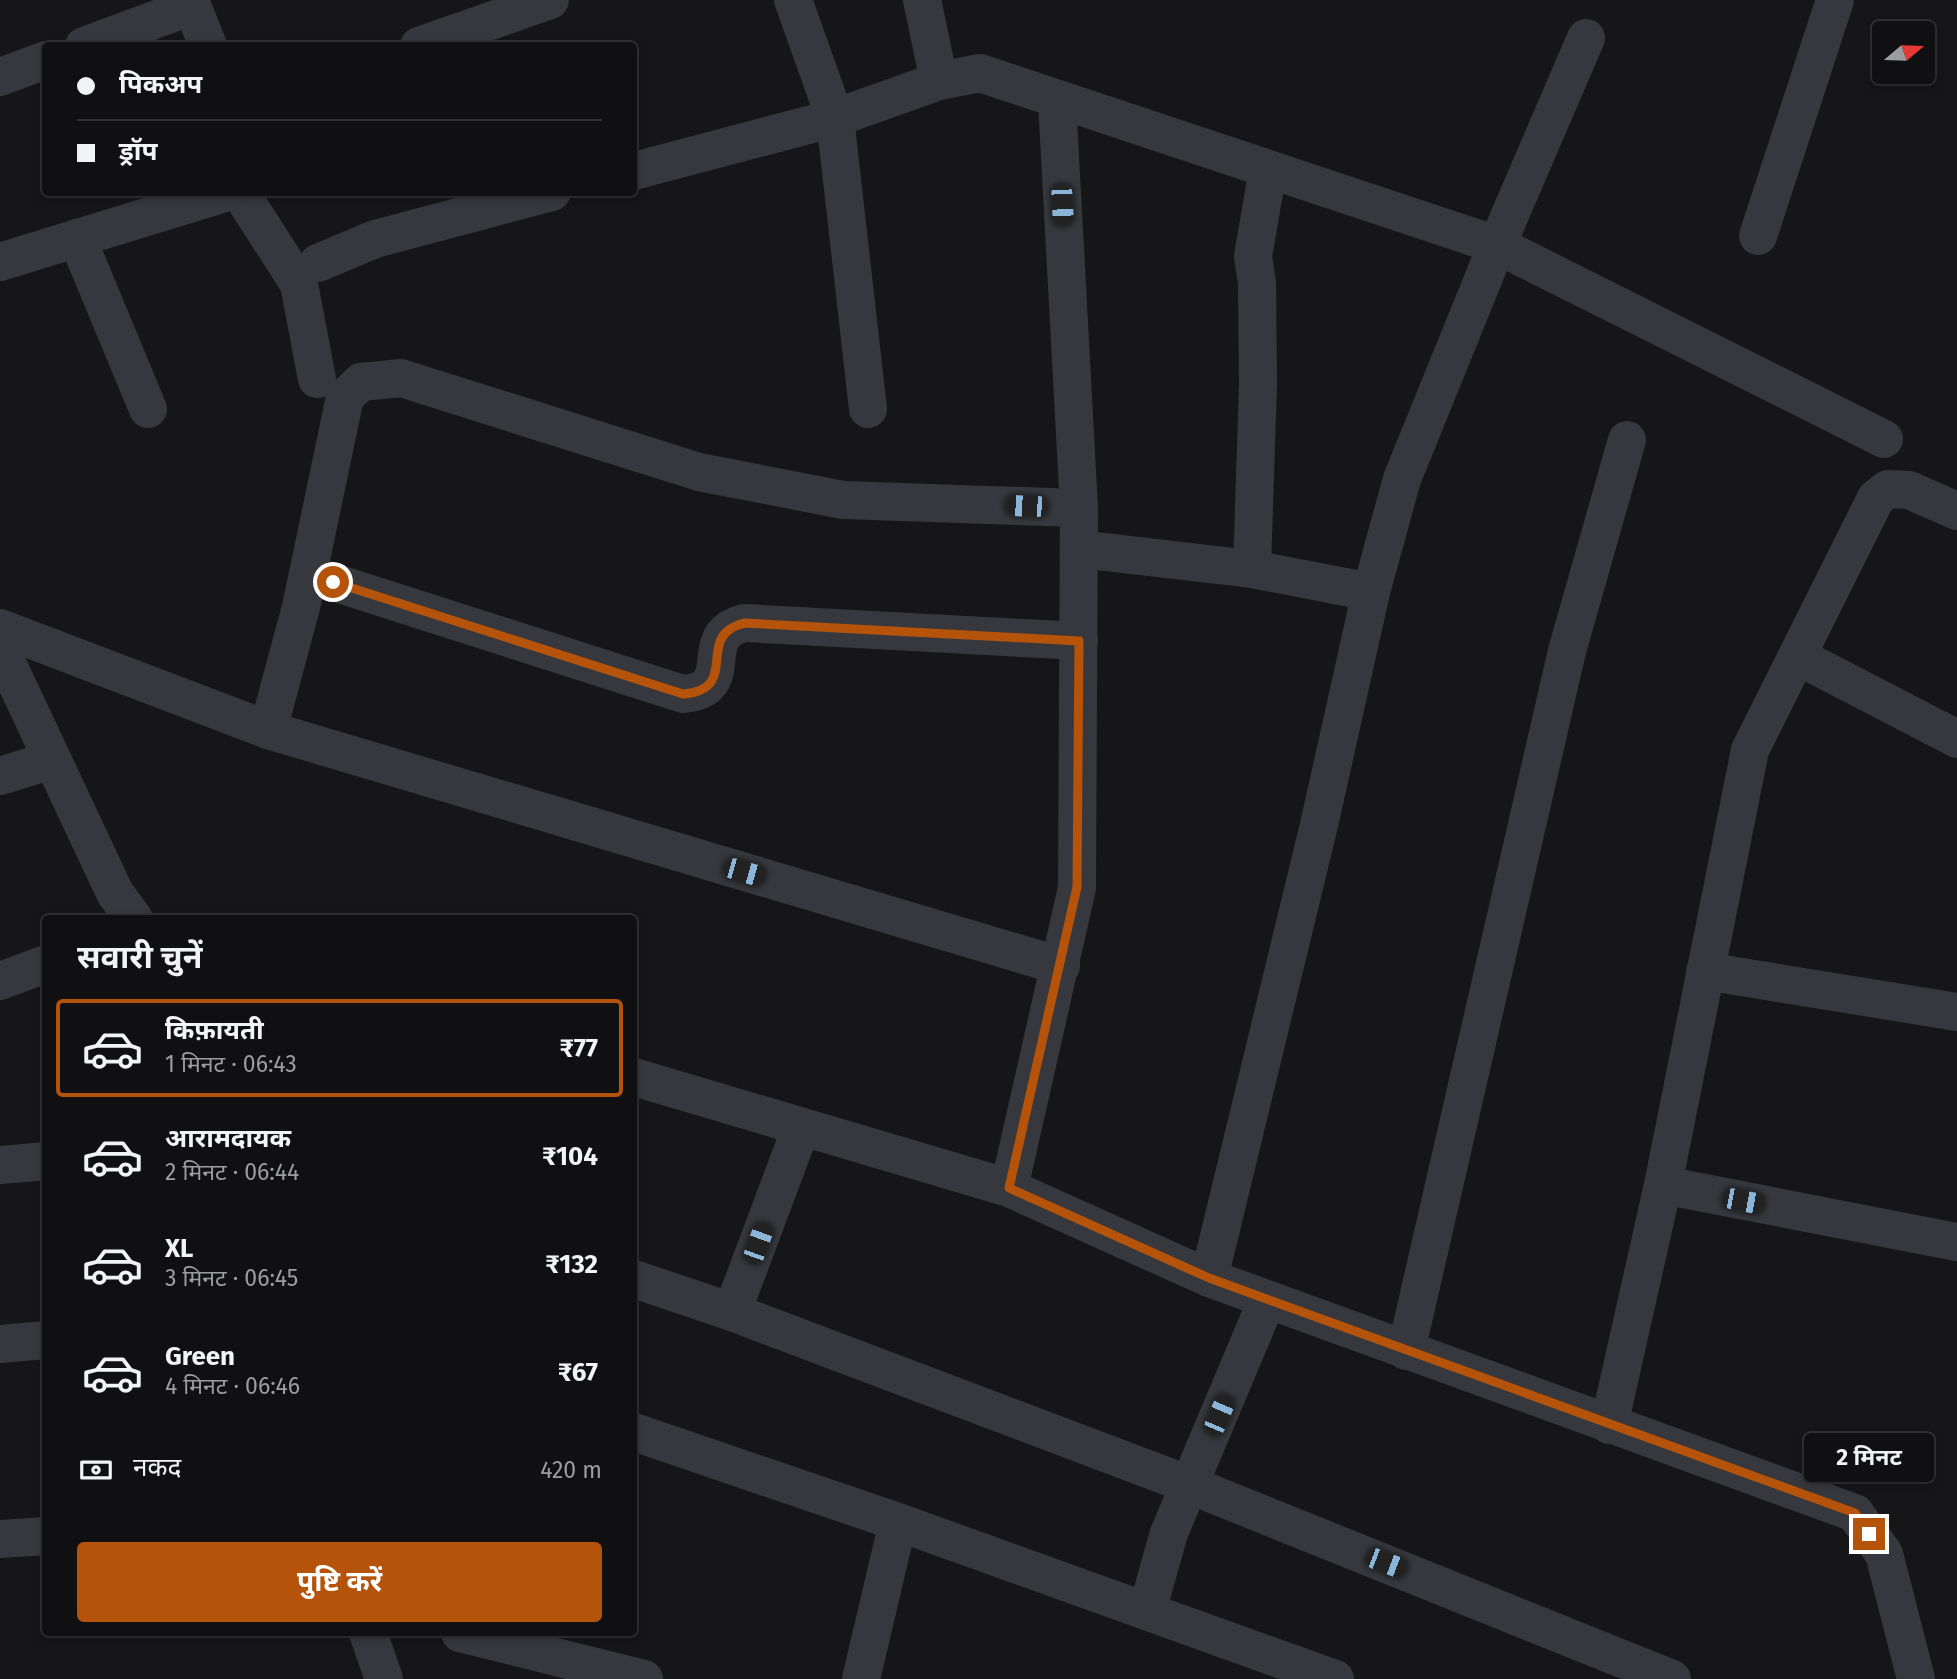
<!DOCTYPE html>
<html lang="hi">
<meta charset="utf-8">
<style>
body{margin:0;font-family:"Fira Sans","Noto Sans Devanagari",sans-serif;background:#19191b;color:#f1f3f6;height:100vh;display:flex;flex-direction:column;font-size:26px;white-space:nowrap}
*{box-sizing:border-box;margin:0}
p{font-size:23px;color:#9c9d9f}
.icon{flex:none;width:38px;height:38px;fill:none;stroke:currentColor;stroke-width:2;stroke-linecap:round;stroke-linejoin:round}
.map{position:relative;flex:1;overflow:hidden}
.panel{position:absolute;left:42px;top:915px;width:595px;height:721px;display:flex;flex-direction:column;background:#101012;border-radius:7px;box-shadow:0 4px 10px #0003,0 0 0 2px #303032}
.panel>*{flex:none}
.banner{position:absolute;left:42px;top:42px;width:595px;height:154px;border-radius:7px;box-shadow:0 4px 10px #0003,0 0 0 2px #303032;display:grid;align-content:center;height:154px;padding:0 35px;background:#101012}
.needle{width:46px;rotate:71deg}
.controls{position:absolute;left:1872px;top:21px;display:grid;gap:14px}
.controls a{display:grid;place-items:center;width:63px;height:63px;border-radius:7px;background:#101012;box-shadow:0 4px 10px #0003,0 0 0 2px #303032;font-size:35px}
.end{position:absolute;width:32px;height:32px;margin:-16px;border:9px solid #b45309;background:#fff;box-shadow:0 0 0 4px #fff}
.from{border-radius:50%}
.bubble{position:absolute;height:49px;border-radius:7px;background:#101012;box-shadow:0 4px 10px #0003,0 0 0 2px #303032;font-size:23px;font-weight:700;line-height:49px;text-align:center}
.car{position:absolute;width:21px;height:42px;margin:-21px -10px;border-radius:9px;box-shadow:0 0 5px 2px #0007;background:linear-gradient(#222 24%,#8ab4d8 0 40%,#222 0 76%,#8ab4d8 0 86%,#222 0)}
.banner b{display:flex;align-items:center;gap:24px;height:66px;font-size:26px}
.banner b+b{border-top:2px solid #303032}
.banner i{width:18px;height:18px;background:#f1f3f6}
ul{padding:0;list-style:none}
li{display:flex;align-items:center;gap:21px;height:98px;margin:0 14px 10px;padding:0 21px;border:4px solid transparent;border-radius:7px}
li div{flex:1}
li b{display:block;font-size:26px}
li em{font-style:normal;font-weight:700}
li.on{border-color:#b45309}
li>.icon{width:63px;height:63px;stroke-width:1.5}
h2{padding:0 35px;font-size:32px;line-height:84px}
.pay{display:flex;align-items:center;gap:18px;height:77px;padding:0 35px;font-size:26px}
.pay p{margin-inline-start:auto}
.button{display:flex;gap:14px;margin-top:auto;padding:14px 35px}
.button a{flex:1;height:80px;border-radius:7px;background:#b45309;color:#fff;font-size:28px;font-weight:700;line-height:80px;text-align:center}
.map>svg:first-child{display:block}
.lines{fill:none;stroke-linecap:round;stroke-linejoin:round}
.minor{stroke:#37383d;stroke-width:38}
.route{stroke:#b45309;stroke-width:9}
</style>
<div class="map">
<svg width="1957" height="1679" viewBox="0 0 1957 1679">
<rect width="100%" height="100%" fill="#161618"/>
<g class="lines">
<g class="minor">
<polyline points="190,0 208,46"/>
<polyline points="793,0 835,118 868,409"/>
<polyline points="922,0 939,81"/>
<polyline points="84,46 192,6"/>
<polyline points="419,46 550,0"/>
<polyline points="0,77 46,60"/>
<polyline points="634,171 835,118 939,81 980,73 1497,245 1586,38"/>
<polyline points="240,192 299,284 317,379"/>
<polyline points="1758,236 1835,0"/>
<polyline points="77,238 148,409"/>
<polyline points="0,262 228,192"/>
<polyline points="318,263 375,239 552,192"/>
<polyline points="1079,549 1252,569 1371,592"/>
<polyline points="1252,569 1258,384 1257,283 1253,256 1268,169"/>
<path d="M308 574 683 694C742 689 692 635 745 623L1079 641"/>
<polyline points="0,628 268,730 1061,966"/>
<polyline points="0,648 115,893 134,919"/>
<polyline points="1799,657 1957,739"/>
<polyline points="268,730 301,607 345,397 361,382 401,378 699,472 843,500 1079,508"/>
<polyline points="0,776 52,760"/>
<polyline points="1705,971 1957,1012"/>
<polyline points="0,981 46,964"/>
<polyline points="634,1077 1009,1188 1209,1278 1855,1513 1884,1554 1916,1679"/>
<polyline points="0,1165 46,1161"/>
<polyline points="1663,1185 1957,1242"/>
<polyline points="1009,1188 1077,888 1079,508 1057,101"/>
<polyline points="1209,1278 1319,825 1371,592 1402,479 1497,245 1884,439"/>
<polyline points="634,1279 732,1312 1190,1485 1672,1679"/>
<polyline points="732,1312 801,1128"/>
<polyline points="0,1344 46,1340"/>
<polyline points="1406,1351 1567,651 1627,440"/>
<polyline points="1609,1425 1663,1185 1750,750 1876,498 1888,489 1909,490 1957,511"/>
<polyline points="634,1432 898,1522 1335,1679"/>
<polyline points="0,1539 46,1536"/>
<polyline points="1147,1611 1169,1533 1267,1300"/>
<polyline points="368,1633 384,1679"/>
<polyline points="460,1633 644,1679"/>
<polyline points="861,1679 898,1522"/>
</g>
</g>
<g class="lines">
<path class="route" d="M333 582 683 694C743 689 692 635 745 623L1079 641 1077 887 1009 1188 1209 1278 1855 1513 1869 1534"/>
</g>
</svg>
<div class="controls">
<a><svg class="needle" viewBox="-14 -14 28 28"><path d="M0-13l5 13h-10z" fill="#e53935"/><path d="M0 13l5-13h-10z" fill="#9c9d9f"/></svg></a>
</div>
<i class="end from" style="left:333px;top:582px"></i>
<i class="end" style="left:1869px;top:1534px"></i>
<div class="bubble" style="left:1804px;top:1433px;width:130px">2 मिनट</div>
<i class="car" style="left:1062px;top:205px;rotate:177deg"></i>
<i class="car" style="left:1026px;top:506px;rotate:272deg"></i>
<i class="car" style="left:744px;top:872px;rotate:106deg"></i>
<i class="car" style="left:1743px;top:1201px;rotate:101deg"></i>
<i class="car" style="left:758px;top:1243px;rotate:20deg"></i>
<i class="car" style="left:1219px;top:1415px;rotate:23deg"></i>
<i class="car" style="left:1386px;top:1563px;rotate:111deg"></i>
<div class="banner">
<b><i class="from"></i>पिकअप</b>
<b><i></i>ड्रॉप</b>
</div>
<section class="panel">
<h2>सवारी चुनें</h2>
<ul>
<li class="on"><svg class="icon" aria-label="car" viewBox="0 0 24 24"><path d="M5 17H2v-5l4-1 3-4h7l3 4 3 1v5h-3M9 17h6M6 11h13"/><circle cx="7" cy="17" r="2"/><circle cx="17" cy="17" r="2"/></svg><div><b>किफ़ायती</b><p>1 मिनट · 06:43</p></div><em>₹77</em></li>
<li><svg class="icon" aria-label="car" viewBox="0 0 24 24"><path d="M5 17H2v-5l4-1 3-4h7l3 4 3 1v5h-3M9 17h6M6 11h13"/><circle cx="7" cy="17" r="2"/><circle cx="17" cy="17" r="2"/></svg><div><b>आरामदायक</b><p>2 मिनट · 06:44</p></div><em>₹104</em></li>
<li><svg class="icon" aria-label="car" viewBox="0 0 24 24"><path d="M5 17H2v-5l4-1 3-4h7l3 4 3 1v5h-3M9 17h6M6 11h13"/><circle cx="7" cy="17" r="2"/><circle cx="17" cy="17" r="2"/></svg><div><b>XL</b><p>3 मिनट · 06:45</p></div><em>₹132</em></li>
<li><svg class="icon" aria-label="car" viewBox="0 0 24 24"><path d="M5 17H2v-5l4-1 3-4h7l3 4 3 1v5h-3M9 17h6M6 11h13"/><circle cx="7" cy="17" r="2"/><circle cx="17" cy="17" r="2"/></svg><div><b>Green</b><p>4 मिनट · 06:46</p></div><em>₹67</em></li>
</ul>
<div class="pay"><svg class="icon" aria-label="cash" viewBox="0 0 24 24"><path d="M3 7h18v10H3z"/><circle cx="12" cy="12" r="2"/></svg>नकद<p>420 m</p></div>
<div class="button"><a>पुष्टि करें</a></div>
</section>
</div>
